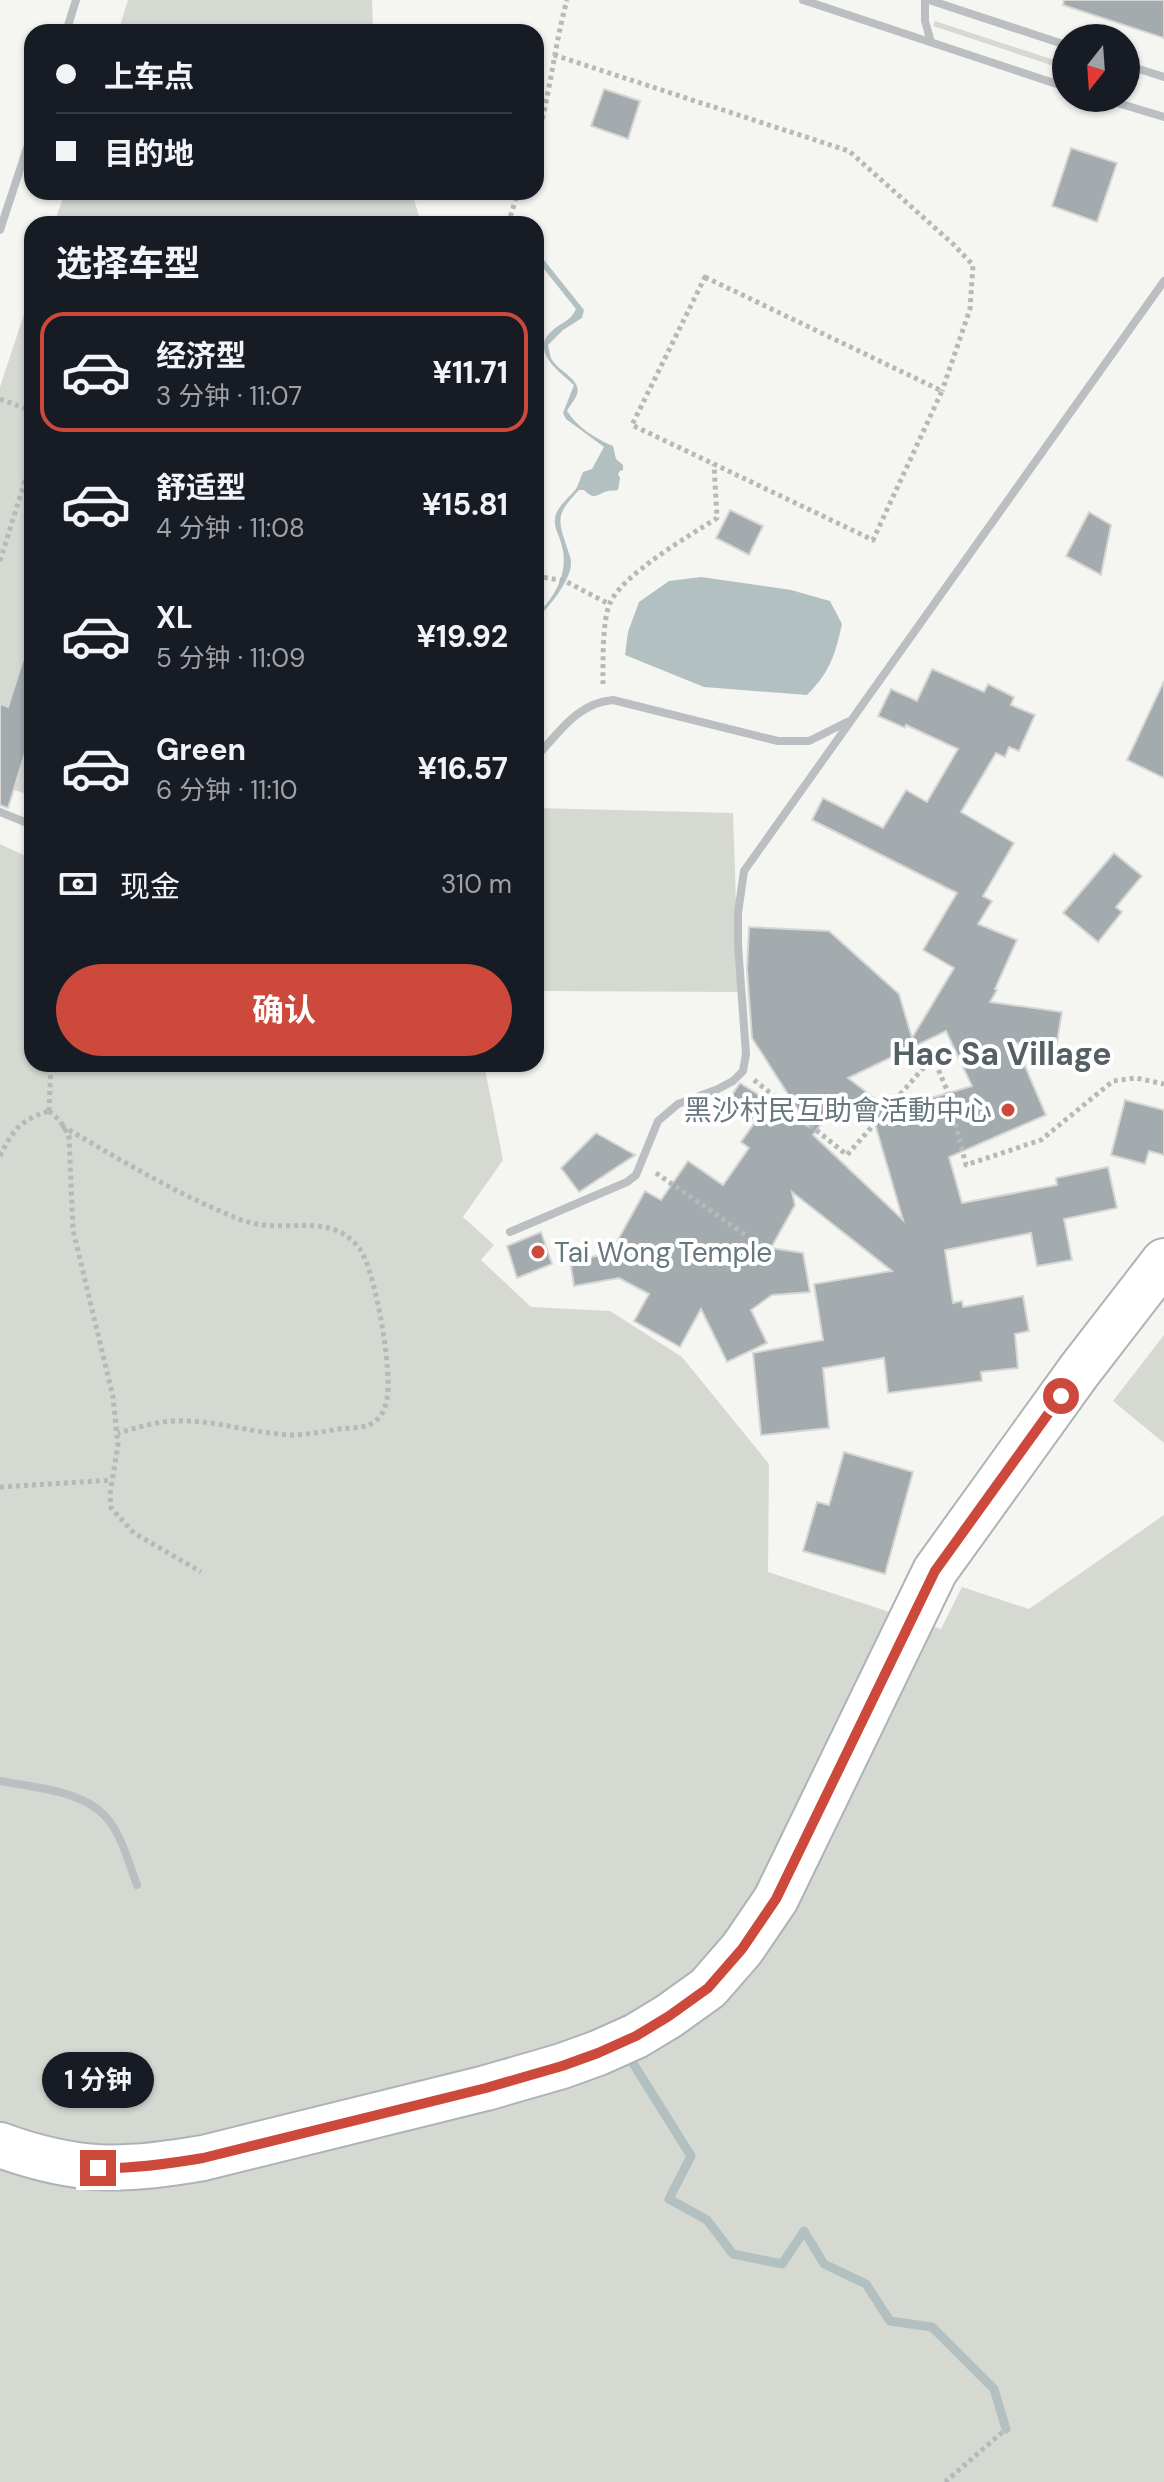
<!DOCTYPE html>
<html lang="zh">
<meta charset="utf-8">
<style>
body{margin:0;font-family:"DM Sans","Noto Sans SC",sans-serif;background:#242831;color:#f1f3f6;height:100vh;display:flex;flex-direction:column;font-size:30px;white-space:nowrap}
*{box-sizing:border-box;margin:0}
p{font-size:26px;color:#9ea1a6}
.icon{flex:none;width:44px;height:44px;fill:none;stroke:currentColor;stroke-width:2;stroke-linecap:round;stroke-linejoin:round}
.map{position:relative;flex:1;overflow:hidden}
.panel{position:absolute;left:24px;top:216px;width:520px;height:856px;display:flex;flex-direction:column;background:#171b24;border-radius:24px;box-shadow:0 2px 6px #0004}
.panel>*{flex:none}
.guide{position:absolute;left:24px;top:24px;width:520px;height:176px;border-radius:24px;box-shadow:0 2px 6px #0004;display:grid;align-content:center;height:176px;padding:0 32px;background:#171b24}
.needle{width:52px;rotate:197deg}
.buttons{position:absolute;left:1052px;top:24px;display:grid;gap:16px}
.buttons a{display:grid;place-items:center;width:88px;height:88px;border-radius:50%;background:#171b24;box-shadow:0 2px 6px #0004;font-size:40px}
.end{position:absolute;width:36px;height:36px;margin:-18px;border:10px solid #cc493b;background:#fff;box-shadow:0 0 0 4px #fff}
.from{border-radius:50%}
.bubble{position:absolute;height:56px;border-radius:28px;background:#171b24;box-shadow:0 2px 6px #0004;font-size:26px;font-weight:700;line-height:56px;text-align:center}
.guide b{display:flex;align-items:center;gap:28px;height:76px;font-size:30px}
.guide b+b{border-top:2px solid #363941}
.guide i{width:20px;height:20px;background:#f1f3f6}
ul{padding:0;list-style:none}
li{display:flex;align-items:center;gap:24px;height:120px;margin:0 16px 12px;padding:0 16px;border:4px solid transparent;border-radius:24px}
li div{flex:1}
li b{display:block;font-size:30px}
li em{font-style:normal;font-weight:700}
li.current{border-color:#cc493b}
li>.icon{width:72px;height:72px;stroke-width:1.5}
h2{padding:0 32px;font-size:36px;line-height:96px}
.pay{display:flex;align-items:center;gap:20px;height:88px;padding:0 32px;font-size:30px}
.pay p{margin-inline-start:auto}
.cta{display:flex;gap:16px;margin-top:auto;padding:16px 32px}
.cta a{flex:1;height:92px;border-radius:48px;background:#cc493b;color:#fff;font-size:32px;font-weight:700;line-height:92px;text-align:center}
.map>svg:first-child{display:block}
.green{fill:#d5d9d2}
.water{fill:#b3c0c2}
.lines{fill:none;stroke-linecap:round;stroke-linejoin:round}
.stream{stroke:#b3c0c2;stroke-width:9}
.building{fill:#a3abae;stroke:#d6d6d5;stroke-width:2;fill-rule:evenodd}
.secondary-casing{stroke:#adb4b6;stroke-width:48}
.path{stroke:#b5b9ba;stroke-width:5;stroke-dasharray:4 4;stroke-linecap:butt}
.street{stroke:#bbbfc2;stroke-width:8}
.secondary{stroke:#fff;stroke-width:44}
.route{stroke:#cc493b;stroke-width:10}
.poi-dot{fill:#cc493b;stroke:#fff;stroke-width:3}
.labels{text-anchor:middle;stroke-width:8;stroke-linejoin:round;paint-order:stroke}
.poi-label{font-size:28px;fill:#68787f;stroke:#fff;text-anchor:end}
.quarter-label{font-size:32px;font-weight:bold;fill:#556065;stroke:#fff}
</style>
<div class="map">
<svg width="1164" height="2482" viewBox="0 0 1164 2482">
<rect width="100%" height="100%" fill="#f5f5f2"/>
<g class="green">
<polygon points="128,0 372,0 373,32 118,32"/>
<polygon points="935,21 1066,64 1066,70 933,26"/>
<polygon points="65,192 412,192 421,224 54,224"/>
<polygon points="32,290 32,796 0,785 0,387"/>
<polygon points="536,808 733,813 739,992 536,991"/>
<polygon points="0,844 32,859 32,1064 484,1064 503,1160 463,1217 494,1245 481,1260 531,1307 610,1311 682,1357 769,1464 768,1572 941,1629 962,1587 1029,1609 1164,1515 1164,2482 0,2482"/>
<polygon points="1164,1335 1164,1443 1113,1401"/>
</g>
<g class="water">
<path d="M536 250 584 310 582 318 563 330 548 345C549 349 550 356 551 358 557 371 582 379 577 394 575 400 570 405 567 411 577 427 596 439 613 446L616 459 623 465V470L620 471 618 474 620 478 618 490C615 491 611 490 608 491 597 494 595 501 584 490H579C559 512 556 516 566 544 567 549 571 557 571 562 572 580 548 608 536 620V615C556 597 570 570 561 543 559 535 554 528 555 519 556 507 569 498 576 489 579 484 580 478 583 472L592 469 604 447 566 419 563 413 574 385C560 372 528 350 553 330 562 322 571 321 576 309L536 259Z"/>
<path d="M701 577 791 590 830 601 842 624C835 655 830 672 807 695L704 687 625 655 628 632 639 602 669 581Z"/>
</g>
<g class="lines">
<polyline class="stream" points="626,2052 691,2156 669,2199 707,2220 733,2254 782,2264 804,2231 824,2264 866,2284 890,2321 932,2327 994,2389 1006,2429"/>
</g>
<g class="building">
<polygon points="1064,0 1164,0 1164,38 1063,5"/>
<polygon points="604,89 640,101 628,139 591,126"/>
<polygon points="1071,148 1117,163 1097,222 1052,206"/>
<polygon points="730,510 763,526 749,555 716,538"/>
<polygon points="1089,512 1111,525 1101,575 1066,556"/>
<polygon points="27,647 32,648 32,731 8,808 0,805 0,704 8,707"/>
<path d="M932 669 984 692 988 684 1014 697 1011 705 1035 715 1019 751 1009 747 1005 757 996 753 961 812 1014 843 983 896 992 901 978 924 1017 940 995 989 997 990 990 1002 1062 1012 1056 1048 1015 1043 1046 1115 949 1157 962 1203 1057 1185 1056 1178 1108 1167 1117 1208 1064 1219 1072 1260 1037 1266 1031 1233 945 1250 953 1303 962 1301 963 1307 1023 1296 1029 1331 1015 1334 1018 1368 981 1372 982 1381 888 1393 884 1358 823 1368 829 1428 761 1435 753 1353 823 1340 814 1284 892 1271 792 1192 795 1205 771 1248 803 1253 810 1292 772 1295 751 1310 767 1343 727 1362 701 1309 680 1347 634 1321 649 1294 619 1278 574 1286 570 1260 610 1254 645 1191 661 1200 688 1161 723 1185 749 1148 741 1142 755 1122 726 1104 740 1083 809 1127 752 1038 747 969 749 927 829 931 899 994 912 1038 954 968 923 950 957 893 812 820 823 798 883 828 906 790 927 802 958 749 906 725 905 728 878 716 891 689 917 701ZM946 1031 972 1086 890 1110 848 1078ZM839 1100 858 1114 868 1100 903 1220 813 1135Z"/>
<polygon points="1164,681 1164,778 1127,760"/>
<polygon points="1114,853 1142,876 1116,907 1122,912 1098,942 1063,913"/>
<polygon points="1125,1100 1164,1110 1164,1155 1149,1151 1145,1164 1111,1155"/>
<polygon points="596,1133 635,1155 579,1192 561,1168"/>
<polygon points="541,1232 552,1264 517,1278 507,1246"/>
<polygon points="844,1452 913,1472 885,1574 803,1551 817,1502 829,1505"/>
</g>
<g class="lines">
<g class="secondary-casing">
<path id="secondary" d="M0 2145C77 2173 123 2172 203 2158L486 2088 562 2066 598 2053 636 2036 669 2016 708 1988 742 1949 776 1899 935 1571 1079 1371 1164 1261"/>
</g>
<g class="path">
<polyline points="554,55 849,151 953,244 973,265 970,309 942,391"/>
<path d="M536 142C550 96 554 47 567 0"/>
<polyline points="508,224 518,192"/>
<polygon points="705,277 942,391 873,540 632,425"/>
<polyline points="0,399 32,411"/>
<polyline points="0,561 32,458"/>
<polyline points="536,576 565,581 609,604"/>
<path d="M603 684C603 665 602 620 610 603 623 574 689 536 717 518L714 464"/>
<polyline points="754,1080 847,1155 933,1057 947,1090 966,1165 1041,1140 1113,1081 1136,1078 1164,1084"/>
<polyline points="49,1111 60,1121 69,1136 73,1230 113,1397 118,1445 110,1494 111,1508 134,1533 201,1572"/>
<polyline points="49,1111 51,1064"/>
<path d="M62 1126C111 1154 159 1184 211 1207 226 1213 241 1222 257 1224 292 1231 332 1213 359 1248 373 1265 386 1341 387 1365 389 1384 391 1416 369 1425 361 1428 349 1428 339 1429 319 1432 299 1437 279 1434 247 1431 216 1421 183 1421 161 1420 139 1427 118 1433"/>
<path d="M0 1156C13 1130 20 1120 49 1111"/>
<polyline points="656,1173 747,1236"/>
<polyline points="0,1487 112,1480"/>
<polyline points="945,2482 1006,2429"/>
</g>
<g class="street">
<polyline points="803,0 1066,87"/>
<polyline points="925,0 925,21 931,42"/>
<polyline points="929,0 1066,45"/>
<polyline points="66,32 76,0"/>
<polyline points="1126,65 1164,77"/>
<polyline points="1101,98 1164,117"/>
<polyline points="0,230 32,133"/>
<path d="M536 757C559 733 577 703 613 700L778 741H809L847 722"/>
<polyline points="0,812 32,825"/>
<polyline points="510,1232 627,1182 636,1175 658,1121 678,1104 718,1089 733,1081 743,1071 746,1054 738,945 738,913 744,871 1164,281"/>
<path d="M0 1781C35 1788 87 1790 110 1822 123 1840 129 1864 137 1885"/>
</g>
<use href="#secondary" class="secondary"/>
</g>
<g class="lines">
<path class="route" d="M98 2168C133 2169 168 2164 203 2158L486 2088 562 2066 598 2053 636 2036 669 2016 708 1988 742 1949 776 1899 935 1571 1061 1396"/>
</g>
<g class="poi-dot">
<circle cx="1008" cy="1110" r="8"/>
<circle cx="538" cy="1252" r="8"/>
</g>
<g class="labels">
<g class="poi-label">
<text x="992" y="1120">黑沙村民互助會活動中心</text>
<text x="554" y="1262" text-anchor="start">Tai Wong Temple</text>
</g>
<g class="quarter-label">
<text x="1002" y="1065">Hac Sa Village</text>
</g>
</g>
</svg>
<div class="buttons">
<a><svg class="needle" viewBox="-14 -14 28 28"><path d="M0-13l5 13h-10z" fill="#e53935"/><path d="M0 13l5-13h-10z" fill="#9ea1a6"/></svg></a>
</div>
<i class="end from" style="left:1061px;top:1396px"></i>
<i class="end" style="left:98px;top:2168px"></i>
<div class="bubble" style="left:42px;top:2052px;width:112px">1 分钟</div>
<div class="guide">
<b><i class="from"></i>上车点</b>
<b><i></i>目的地</b>
</div>
<section class="panel">
<h2>选择车型</h2>
<ul>
<li class="current"><svg class="icon" aria-label="car" viewBox="0 0 24 24"><path d="M5 17H2v-5l4-1 3-4h7l3 4 3 1v5h-3M9 17h6M6 11h13"/><circle cx="7" cy="17" r="2"/><circle cx="17" cy="17" r="2"/></svg><div><b>经济型</b><p>3 分钟 · 11:07</p></div><em>¥11.71</em></li>
<li><svg class="icon" aria-label="car" viewBox="0 0 24 24"><path d="M5 17H2v-5l4-1 3-4h7l3 4 3 1v5h-3M9 17h6M6 11h13"/><circle cx="7" cy="17" r="2"/><circle cx="17" cy="17" r="2"/></svg><div><b>舒适型</b><p>4 分钟 · 11:08</p></div><em>¥15.81</em></li>
<li><svg class="icon" aria-label="car" viewBox="0 0 24 24"><path d="M5 17H2v-5l4-1 3-4h7l3 4 3 1v5h-3M9 17h6M6 11h13"/><circle cx="7" cy="17" r="2"/><circle cx="17" cy="17" r="2"/></svg><div><b>XL</b><p>5 分钟 · 11:09</p></div><em>¥19.92</em></li>
<li><svg class="icon" aria-label="car" viewBox="0 0 24 24"><path d="M5 17H2v-5l4-1 3-4h7l3 4 3 1v5h-3M9 17h6M6 11h13"/><circle cx="7" cy="17" r="2"/><circle cx="17" cy="17" r="2"/></svg><div><b>Green</b><p>6 分钟 · 11:10</p></div><em>¥16.57</em></li>
</ul>
<div class="pay"><svg class="icon" aria-label="cash" viewBox="0 0 24 24"><path d="M3 7h18v10H3z"/><circle cx="12" cy="12" r="2"/></svg>现金<p>310 m</p></div>
<div class="cta"><a>确认</a></div>
</section>
</div>
